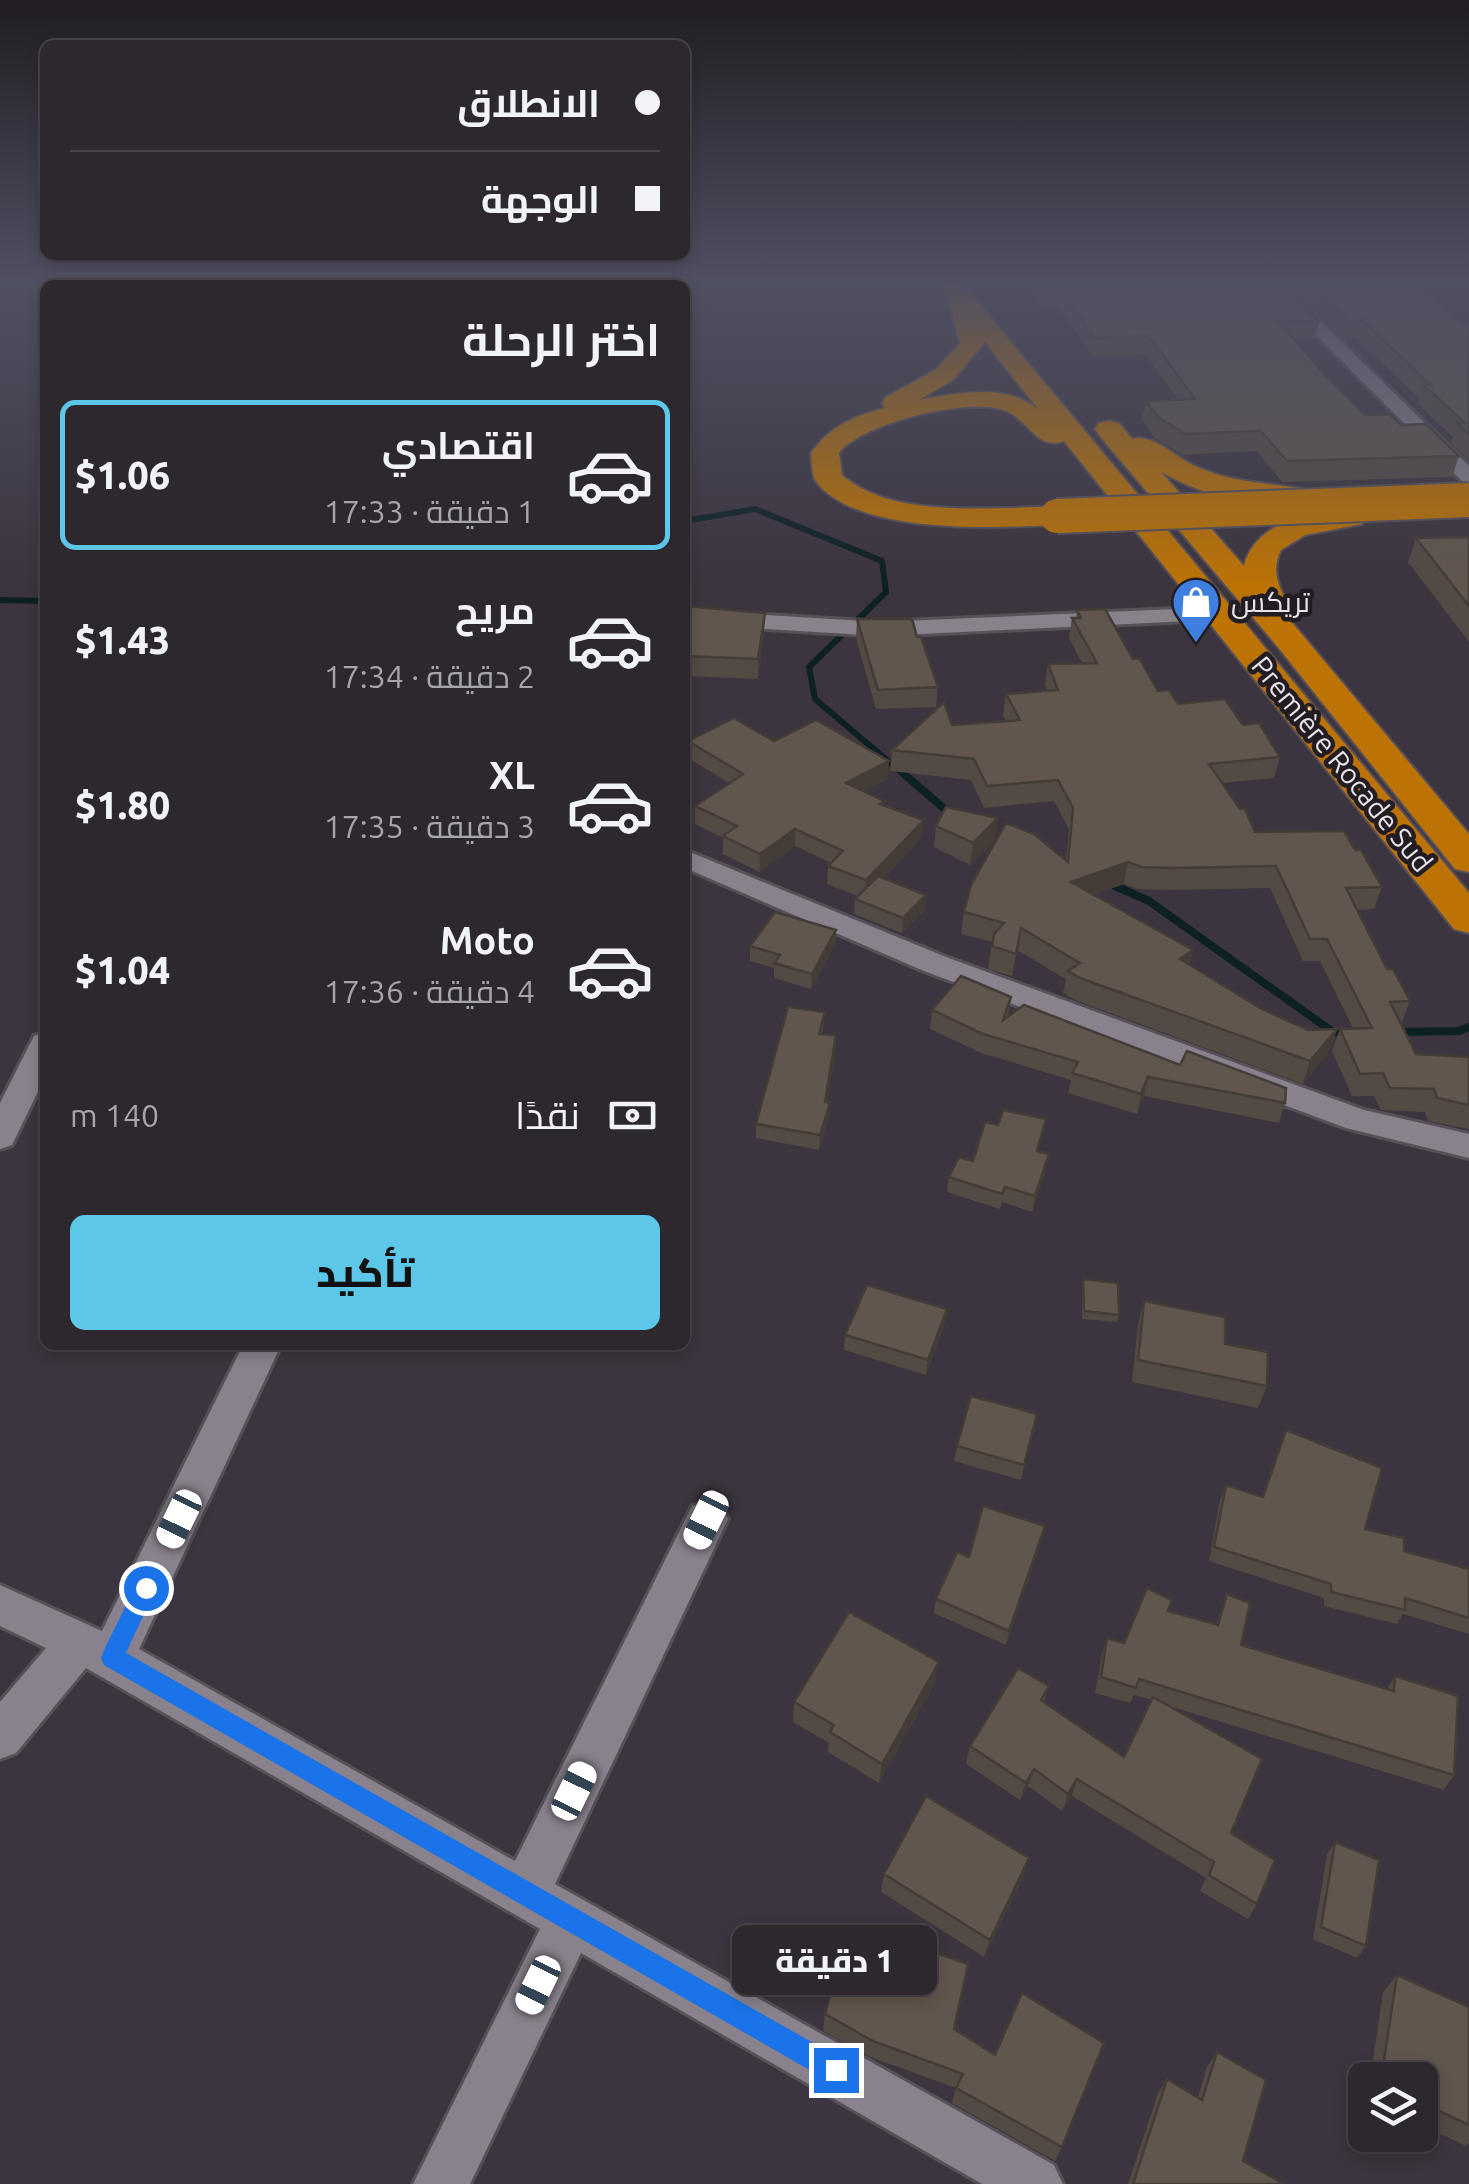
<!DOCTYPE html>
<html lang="ar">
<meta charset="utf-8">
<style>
body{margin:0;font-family:Ubuntu,Cairo,sans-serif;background:#39333a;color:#f1f3f6;direction:rtl;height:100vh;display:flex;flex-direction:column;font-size:38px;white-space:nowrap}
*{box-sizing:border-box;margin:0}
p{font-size:32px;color:#a7a5aa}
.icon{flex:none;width:55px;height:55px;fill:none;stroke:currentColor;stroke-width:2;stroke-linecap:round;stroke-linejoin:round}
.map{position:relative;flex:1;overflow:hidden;direction:ltr}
.drawer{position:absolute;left:40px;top:280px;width:650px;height:1070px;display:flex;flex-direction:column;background:#2d272e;border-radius:15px;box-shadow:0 5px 15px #0003,0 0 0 2px #48444a;direction:rtl}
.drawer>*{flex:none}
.hud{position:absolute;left:40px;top:40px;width:650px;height:220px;border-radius:15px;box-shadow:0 5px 15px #0003,0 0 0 2px #48444a;direction:rtl;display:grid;align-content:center;height:220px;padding:0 30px;background:#2d272e}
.fabs{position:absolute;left:1348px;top:2062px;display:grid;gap:20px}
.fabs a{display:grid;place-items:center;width:90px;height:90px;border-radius:15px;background:#2d272e;box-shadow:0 5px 15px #0003,0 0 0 2px #48444a;font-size:50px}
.end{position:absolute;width:45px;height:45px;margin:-22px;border:12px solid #1a73e8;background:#fff;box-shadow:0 0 0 5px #fff}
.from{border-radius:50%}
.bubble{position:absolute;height:70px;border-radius:15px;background:#2d272e;box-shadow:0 5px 15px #0003,0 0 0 2px #48444a;font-size:32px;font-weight:800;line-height:70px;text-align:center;direction:rtl}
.car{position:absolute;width:30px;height:60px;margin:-30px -15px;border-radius:12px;box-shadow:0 0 8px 2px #0007;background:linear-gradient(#fff 24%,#345 0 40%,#fff 0 76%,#345 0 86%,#fff 0)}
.hud b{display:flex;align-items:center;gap:35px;height:95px;font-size:38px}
.hud b+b{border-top:2px solid #48444a}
.hud i{width:25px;height:25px;background:#f1f3f6}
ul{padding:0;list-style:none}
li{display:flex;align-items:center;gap:30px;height:150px;margin:0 20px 15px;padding:0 10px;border:5px solid transparent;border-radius:15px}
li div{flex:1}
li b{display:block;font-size:38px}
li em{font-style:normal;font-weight:800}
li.active{border-color:#5cc7e8}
li>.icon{width:90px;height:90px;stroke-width:1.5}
h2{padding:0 30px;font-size:45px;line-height:120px}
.pay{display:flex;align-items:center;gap:25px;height:110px;padding:0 30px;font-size:38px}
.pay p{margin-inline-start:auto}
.primary-button{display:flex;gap:20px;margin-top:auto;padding:20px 30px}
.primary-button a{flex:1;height:115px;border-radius:15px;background:#5cc7e8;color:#111;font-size:40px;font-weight:800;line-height:115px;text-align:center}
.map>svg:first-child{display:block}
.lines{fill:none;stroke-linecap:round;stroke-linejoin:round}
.stream-far1{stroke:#0d2023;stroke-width:6}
.stream{stroke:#0d2023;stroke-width:8}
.minor-casing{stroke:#565058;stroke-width:6}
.highway-casing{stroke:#565058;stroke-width:4}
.minor{fill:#89818c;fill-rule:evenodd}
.highway{fill:#bd7304;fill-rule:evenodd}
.highway-bridge-casing{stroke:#565058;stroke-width:38;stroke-linecap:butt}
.highway-bridge{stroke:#bd7304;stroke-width:34}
.wall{fill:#534a43}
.shaded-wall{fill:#443c37}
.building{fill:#61564e;stroke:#443c37;stroke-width:2.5}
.route{fill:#1a73e8}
.labels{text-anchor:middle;stroke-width:9;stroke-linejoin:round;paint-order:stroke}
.far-poi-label{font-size:28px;fill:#e9e4ea;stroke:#211d22;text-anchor:start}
.far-street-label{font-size:28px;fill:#e9e4ea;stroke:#211d22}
</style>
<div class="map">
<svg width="1469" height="2184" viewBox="0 0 1469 2184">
<rect width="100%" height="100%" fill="#3c343e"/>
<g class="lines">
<g class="stream-far1">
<polyline points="685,521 755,509 882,561 886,592 809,667 815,699 908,778"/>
<polyline points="0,600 45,601"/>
</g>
<g class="stream">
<polyline points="905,775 954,817"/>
<polyline points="1106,882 1149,901 1333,1032 1350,1032"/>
<polyline points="1395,1032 1459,1031 1469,1027"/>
</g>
<g class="minor-casing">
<g id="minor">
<polygon points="1263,282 1280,282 1469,466 1469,483 1462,481"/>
<polygon points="1220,607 1228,609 1231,614 1228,619 881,636 685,624 685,610 881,622"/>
<polygon points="685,850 946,957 1364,1110 1469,1134 1469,1158 1346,1128 924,971 685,868"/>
<polygon points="45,1032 45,1077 12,1145 0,1149 0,1103 34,1036"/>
<polygon points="243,1345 281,1345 139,1649 515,1861 692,1506 707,1501 722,1506 728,1519 555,1884 1054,2165 1063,2184 982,2184 581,1953 470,2184 413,2184 540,1929 86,1668 16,1753 0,1759 0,1702 46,1648 0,1626 0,1585 102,1631"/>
</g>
</g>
<g class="highway-casing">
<g id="highway">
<path d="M938 282H961L1469 893V933L1454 929 1064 441C1038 451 1028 420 1006 411 972 396 861 423 839 453L842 475C884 511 952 509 1006 508 1026 508 1048 505 1068 510L1072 516 1068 522 1057 525C995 528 860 535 817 483 811 475 812 463 811 453 830 426 854 416 885 408L882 403 886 397 935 370 960 344 948 296ZM985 342 1038 409C1005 383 958 393 919 400L953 380Z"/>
<path d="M1109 421 1119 423 1132 439C1153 433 1176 458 1195 466 1239 486 1273 481 1316 492L1321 498 1316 504C1269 516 1202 495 1161 472L1244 566C1254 522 1321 502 1362 512L1366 518 1362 524 1305 535 1281 550C1269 574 1282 592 1293 614L1289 619 1469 834V872L1455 869 1277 646 1099 435 1095 429 1099 423Z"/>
</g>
</g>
<use href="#minor" class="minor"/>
<use href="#highway" class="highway"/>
<g class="highway-bridge-casing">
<polyline id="highway-bridge" points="1057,516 1469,500"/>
</g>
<use href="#highway-bridge" class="highway-bridge"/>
</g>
<g class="wall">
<polygon points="1021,282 1280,282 1319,321 1315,339 1294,340 1325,375 1365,415 1401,425 1459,456 1452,477 1282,482 1257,451 1182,455 1155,438 1142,420 1145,401 1178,399 1146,355 1093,357 1059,308 1041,309"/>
<polygon points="1284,282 1414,282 1469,328 1469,461 1451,443 1453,437 1418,404 1420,399 1356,338 1343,338"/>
<polygon points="1469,537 1469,642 1408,562 1416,538"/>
<polygon points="685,606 764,633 758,679 685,676"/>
<polygon points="1077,610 1133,659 1158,691 1178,704 1243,725 1280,757 1274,778 1222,783 1255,832 1355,850 1382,887 1374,909 1357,910 1387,969 1410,1001 1401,1024 1416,1054 1469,1057 1469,1129 1428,1121 1425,1112 1381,1110 1374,1096 1352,1096 1332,1051 1340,1029 1353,1028 1320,961 1303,961 1270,888 1169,890 1138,889 1124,884 1093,895 1193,950 1189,965 1260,1008 1308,1030 1337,1029 1330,1051 1303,1084 1075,1000 1063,993 1066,979 1017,950 1012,976 988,969 992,942 961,934 964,912 1066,861 1069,829 1054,801 984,808 971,780 890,771 892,750 952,725 1006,721 1003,715 1006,694 1047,691 1045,685 1048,664 1082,663 1069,638 1072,618 1076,618"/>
<polygon points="857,619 917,637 938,687 936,707 876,709 856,638"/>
<polygon points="688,741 774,741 888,779 864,791 922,837 884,878 925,910 902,933 854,914 855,899 858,896 827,884 828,866 831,863 795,846 759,872 723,854 723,838 695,824 695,806 729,783 688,758"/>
<polygon points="936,826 995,840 970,865 934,847"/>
<polygon points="836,930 835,945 811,989 774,978 774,968 750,961 750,946"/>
<polygon points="1011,997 1008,1016 1180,1065 1285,1103 1279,1123 1144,1096 1137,1114 1068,1093 1071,1080 981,1053 930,1029 932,1010"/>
<polygon points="825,1012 822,1034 836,1035 827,1102 830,1103 829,1117 819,1150 756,1138 756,1124"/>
<polygon points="1046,1119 1038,1151 1049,1154 1046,1169 1032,1212 1002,1202 1000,1209 947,1192 949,1177 973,1161 998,1125"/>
<polygon points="1083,1279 1119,1315 1117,1322 1082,1319 1082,1287"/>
<polygon points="1144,1301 1225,1344 1267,1386 1258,1408 1132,1382 1138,1324"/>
<polygon points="947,1309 945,1324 926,1375 844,1350 845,1335"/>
<polygon points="1037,1414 1021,1480 954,1461 957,1446"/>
<polygon points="1286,1430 1365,1529 1404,1551 1469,1569 1469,1634 1403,1614 1397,1624 1324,1606 1324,1598 1209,1561 1220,1500 1226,1485 1262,1496"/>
<polygon points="1042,1540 1006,1645 934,1613 936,1599"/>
<polygon points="1227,1594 1241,1645 1387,1689 1395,1676 1454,1775 1444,1790 1166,1705 1231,1833 1257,1904 1248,1919 1200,1891 1206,1878 1072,1796 1062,1811 1028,1786 1020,1800 966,1764 970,1746 1049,1686 1044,1702 1124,1757 1152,1700 1134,1695 1130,1703 1095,1693 1102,1654 1107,1638 1124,1643 1168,1611 1216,1625"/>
<polygon points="935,1683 879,1783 828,1752 829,1743 793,1722 794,1702"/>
<polygon points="1335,1842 1366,1946 1357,1958 1313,1939 1327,1855"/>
<polygon points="884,1874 1024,1876 984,1957 881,1892"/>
<polygon points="1397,1975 1469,2007 1469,2143 1466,2146 1420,2124 1420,2080 1370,2080 1383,1992"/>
<polygon points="825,2014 954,2029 1062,2147 1055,2161 952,2103 956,2088 870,2057 823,2031"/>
<polygon points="1217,2052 1243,2161 1284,2184 1128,2184 1158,2093 1167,2079 1198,2097 1207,2067"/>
</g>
<g class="shaded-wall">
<polygon points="765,613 764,633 758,679 758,659"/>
<polygon points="889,761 888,779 845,801 846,783"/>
<polygon points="998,818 995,840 970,865 973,843"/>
<polygon points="924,820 922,837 865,898 866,880"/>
<polygon points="795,829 795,846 759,872 760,854"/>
<polygon points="1128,862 1124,884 1067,904 1071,882"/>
<polygon points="926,895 925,910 902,933 903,918"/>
<polygon points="836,930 835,945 811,989 812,974"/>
<polygon points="1193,950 1188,972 1180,959"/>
<polygon points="1337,1029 1330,1051 1303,1084 1310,1061"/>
<polygon points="836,1035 836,1050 825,1117 825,1102"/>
<polygon points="1148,1077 1144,1096 1137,1114 1141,1094"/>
<polygon points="830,1103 829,1117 819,1150 820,1135"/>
<polygon points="1049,1154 1046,1169 1032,1212 1035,1196"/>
<polygon points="947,1309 945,1324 926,1375 928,1360"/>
<polygon points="1045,1526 1042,1540 1006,1645 1009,1631"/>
<polygon points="939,1662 935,1683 879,1783 882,1764"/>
<polygon points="1034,1769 1028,1786 1020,1800 1026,1783"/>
<polygon points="1077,1779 1072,1796 1062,1811 1068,1794"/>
<polygon points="1029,1858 1024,1876 984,1957 990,1940"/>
</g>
<g class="building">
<polygon points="1036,282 1280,282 1319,321 1279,322 1325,375 1365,415 1390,414 1401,425 1426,424 1459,456 1287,461 1261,431 1186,434 1159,418 1145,401 1195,399 1149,336 1095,338 1061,290 1043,291"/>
<polygon points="1307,282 1414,282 1469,328 1469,434 1457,423 1465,423 1424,385 1431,385 1361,319 1348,320"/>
<polygon points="1469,537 1469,606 1416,538"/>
<polygon points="685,606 765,613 758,659 685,656"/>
<polygon points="1105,609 1133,659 1139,658 1158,691 1169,690 1178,704 1225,699 1243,725 1259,723 1280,757 1209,764 1240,809 1245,809 1255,832 1344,831 1355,850 1361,850 1382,887 1346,888 1387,969 1393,969 1410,1001 1390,1002 1416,1054 1469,1057 1469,1105 1437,1098 1434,1089 1390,1088 1383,1073 1360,1074 1340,1029 1372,1028 1327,939 1310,939 1276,866 1174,868 1142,867 1128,862 1071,882 1193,950 1180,959 1260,1008 1308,1030 1337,1029 1310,1061 1080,978 1068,971 1080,963 1021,928 1016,954 992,946 994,934 1004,923 964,912 971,885 1006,823 1034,834 1068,862 1073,808 1058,780 987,786 974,759 892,750 944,702 952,725 1020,720 1006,694 1058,690 1048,664 1097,663 1072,618 1081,618 1077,610"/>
<polygon points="857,619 912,619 917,637 921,637 938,687 878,690"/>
<polygon points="734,718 774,741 816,720 889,761 846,783 885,801 880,804 924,820 866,880 828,866 843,851 795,829 760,854 723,836 737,826 695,806 743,774 688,741"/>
<polygon points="946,807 998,818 973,843 936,826"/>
<polygon points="878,876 926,895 903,918 855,899"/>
<polygon points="775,912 836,930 812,974 774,963 780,955 750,946"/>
<polygon points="961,976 1011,997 1003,1020 1024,1005 1180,1065 1187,1051 1286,1088 1285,1103 1148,1077 1141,1094 1072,1073 1078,1062 983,1034 932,1010"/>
<polygon points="788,1007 825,1012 819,1034 836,1035 825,1102 830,1103 820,1135 756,1124"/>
<polygon points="1003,1110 1046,1119 1037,1151 1049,1154 1035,1196 1005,1187 1002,1194 949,1177 959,1157 973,1161 985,1122 998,1125"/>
<polygon points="1083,1279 1118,1283 1119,1315 1084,1311"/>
<polygon points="867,1285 947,1309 928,1360 845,1335"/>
<polygon points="1144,1301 1225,1317 1225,1344 1268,1352 1267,1386 1138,1360"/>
<polygon points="971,1396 1037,1414 1024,1465 957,1446"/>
<polygon points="1286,1430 1382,1468 1365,1529 1404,1538 1404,1551 1469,1569 1469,1618 1405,1598 1405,1610 1331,1592 1331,1584 1214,1547 1226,1485 1263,1497"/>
<polygon points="983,1506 1045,1526 1009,1631 936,1599 957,1552 969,1557"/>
<polygon points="1147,1588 1172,1600 1168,1611 1218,1625 1227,1594 1250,1603 1241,1645 1394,1691 1395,1676 1458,1696 1454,1775 1139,1679 1136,1688 1101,1677 1107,1638 1124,1643"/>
<polygon points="849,1612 939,1662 882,1764 830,1732 834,1725 794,1702"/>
<polygon points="1018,1668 1049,1686 1041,1700 1124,1757 1153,1697 1262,1759 1231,1833 1275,1860 1257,1904 1209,1875 1214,1862 1077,1779 1068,1794 1034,1769 1026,1783 970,1746"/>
<polygon points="926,1796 1029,1858 990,1940 884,1874"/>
<polygon points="1335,1842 1379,1860 1366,1946 1321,1927"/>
<polygon points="850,1923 968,1964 954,2029 995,2055 1022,1993 1104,2043 1062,2147 956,2088 963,2074 873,2041 825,2014"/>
<polygon points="1397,1975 1469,2007 1469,2125 1420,2102 1420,2080 1381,2080"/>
<polygon points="1217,2052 1266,2080 1243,2161 1284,2184 1133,2184 1167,2079 1202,2100"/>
</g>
<linearGradient id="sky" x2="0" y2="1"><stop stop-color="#211d22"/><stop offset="0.48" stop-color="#505063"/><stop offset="1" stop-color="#505063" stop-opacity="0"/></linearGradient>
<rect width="1469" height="587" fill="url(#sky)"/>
<polygon class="route" points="146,1578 156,1588 126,1653 845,2061 849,2070 845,2080 836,2084 827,2080 104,1665 101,1658 104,1650 138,1581"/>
<defs>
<g id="shop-pin" transform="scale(2.5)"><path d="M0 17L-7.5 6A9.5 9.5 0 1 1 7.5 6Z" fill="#3f7fe0" stroke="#211d22"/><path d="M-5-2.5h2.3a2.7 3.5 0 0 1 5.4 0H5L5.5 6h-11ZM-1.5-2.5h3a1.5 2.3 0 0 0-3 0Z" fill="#fff"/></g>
</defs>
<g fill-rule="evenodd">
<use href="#shop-pin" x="1196" y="602"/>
</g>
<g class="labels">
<g class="far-poi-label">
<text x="1231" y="612">تريكس</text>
</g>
<g class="far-street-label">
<text transform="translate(1342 764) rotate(51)" y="10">Première Rocade Sud</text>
</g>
</g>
</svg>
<div class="fabs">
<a><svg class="icon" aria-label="layers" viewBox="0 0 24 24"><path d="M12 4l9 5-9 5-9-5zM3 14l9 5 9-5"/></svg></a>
</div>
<i class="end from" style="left:146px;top:1588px"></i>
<i class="end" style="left:836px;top:2070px"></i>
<div class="bubble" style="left:732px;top:1925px;width:205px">1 دقيقة</div>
<i class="car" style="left:179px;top:1519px;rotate:206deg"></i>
<i class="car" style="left:706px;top:1520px;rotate:206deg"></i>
<i class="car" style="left:574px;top:1791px;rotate:26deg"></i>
<i class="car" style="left:538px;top:1985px;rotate:206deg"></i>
<div class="hud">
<b><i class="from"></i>الانطلاق</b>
<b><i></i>الوجهة</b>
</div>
<section class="drawer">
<h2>اختر الرحلة</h2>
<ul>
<li class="active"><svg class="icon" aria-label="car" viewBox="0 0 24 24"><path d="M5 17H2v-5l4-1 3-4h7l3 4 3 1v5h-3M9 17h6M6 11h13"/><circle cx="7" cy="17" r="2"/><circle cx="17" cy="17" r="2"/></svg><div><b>اقتصادي</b><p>1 دقيقة · 17:33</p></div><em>$1.06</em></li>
<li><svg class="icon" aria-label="car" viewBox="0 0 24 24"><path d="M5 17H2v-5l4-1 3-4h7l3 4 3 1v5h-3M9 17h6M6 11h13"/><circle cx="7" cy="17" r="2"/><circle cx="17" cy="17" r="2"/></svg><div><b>مريح</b><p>2 دقيقة · 17:34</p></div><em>$1.43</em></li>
<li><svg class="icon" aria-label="car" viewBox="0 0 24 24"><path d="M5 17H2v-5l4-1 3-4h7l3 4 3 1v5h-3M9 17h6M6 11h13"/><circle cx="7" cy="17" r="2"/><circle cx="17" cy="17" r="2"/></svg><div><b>XL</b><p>3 دقيقة · 17:35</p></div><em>$1.80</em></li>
<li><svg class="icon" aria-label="car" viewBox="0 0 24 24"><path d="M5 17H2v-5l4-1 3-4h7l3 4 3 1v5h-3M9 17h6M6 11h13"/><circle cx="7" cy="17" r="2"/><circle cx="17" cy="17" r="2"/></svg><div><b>Moto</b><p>4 دقيقة · 17:36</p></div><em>$1.04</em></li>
</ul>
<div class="pay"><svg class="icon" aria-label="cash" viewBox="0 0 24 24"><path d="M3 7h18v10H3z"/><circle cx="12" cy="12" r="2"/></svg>نقدًا<p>140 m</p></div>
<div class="primary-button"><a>تأكيد</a></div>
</section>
</div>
